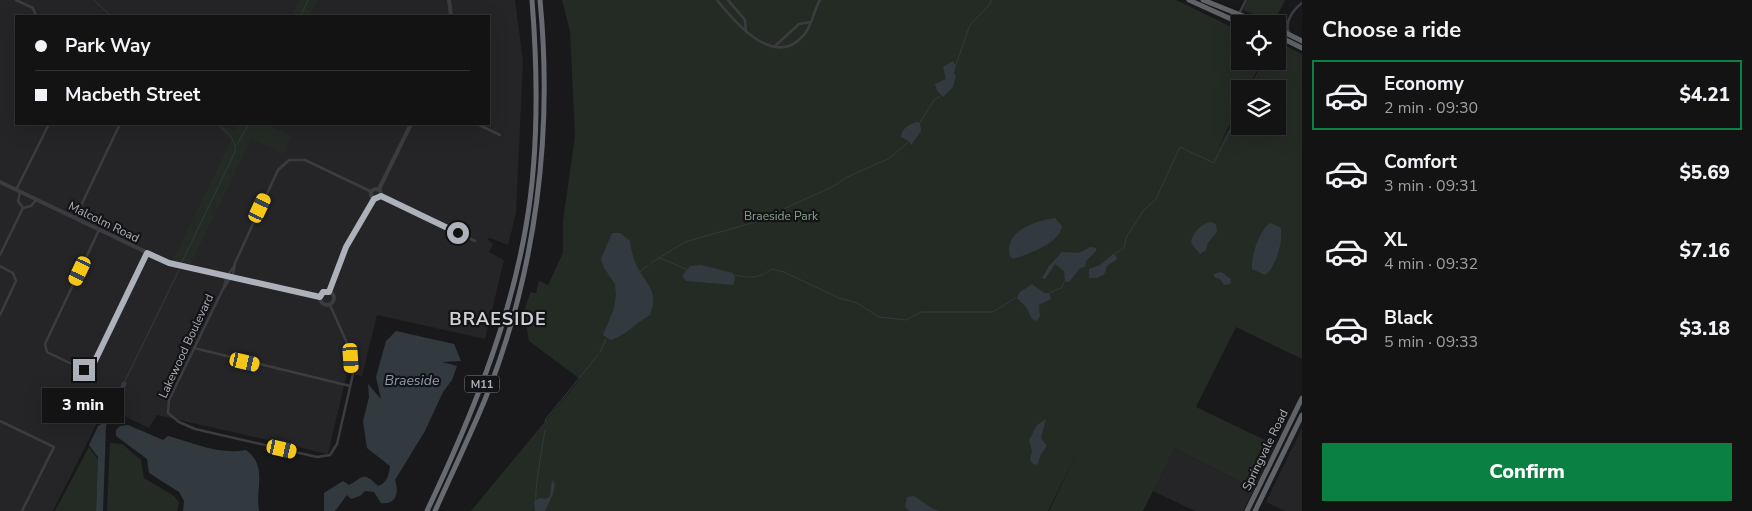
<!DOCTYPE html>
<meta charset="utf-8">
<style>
body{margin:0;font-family:"Nunito Sans",sans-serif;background:#1c1c1d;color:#f1f3f6;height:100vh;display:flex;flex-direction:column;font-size:19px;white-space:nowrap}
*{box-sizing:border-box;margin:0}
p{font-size:16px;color:#9d9ea0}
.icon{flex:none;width:28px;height:28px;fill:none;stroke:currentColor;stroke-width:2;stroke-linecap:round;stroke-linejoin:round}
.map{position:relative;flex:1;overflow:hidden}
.side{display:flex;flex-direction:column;background:#131314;width:450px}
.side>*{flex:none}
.hud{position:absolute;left:15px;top:15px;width:475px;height:110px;border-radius:0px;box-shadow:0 5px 20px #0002,0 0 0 1px #323234;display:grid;align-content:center;height:110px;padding:0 20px;background:#131314}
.fabs{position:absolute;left:1231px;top:15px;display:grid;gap:10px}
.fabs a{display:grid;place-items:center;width:55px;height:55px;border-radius:0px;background:#131314;box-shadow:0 5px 20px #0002,0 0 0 1px #323234;font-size:25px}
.end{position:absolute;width:22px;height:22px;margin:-11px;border:6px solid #adb1b9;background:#111;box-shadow:0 0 0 2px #111}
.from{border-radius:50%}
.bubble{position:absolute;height:35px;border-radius:0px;background:#131314;box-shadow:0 5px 20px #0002,0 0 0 1px #323234;font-size:16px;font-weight:800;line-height:35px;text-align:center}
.car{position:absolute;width:15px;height:30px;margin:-15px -8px;border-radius:6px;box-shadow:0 0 4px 1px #0007;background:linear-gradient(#f5c518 24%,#345 0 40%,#f5c518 0 76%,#345 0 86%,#f5c518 0)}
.hud b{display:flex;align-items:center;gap:18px;height:48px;font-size:19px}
.hud b+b{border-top:1px solid #323234}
.hud i{width:12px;height:12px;background:#f1f3f6}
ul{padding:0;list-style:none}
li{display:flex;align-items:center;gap:15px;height:70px;margin:0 10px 8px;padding:0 10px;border:2px solid transparent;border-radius:0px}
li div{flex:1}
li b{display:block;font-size:19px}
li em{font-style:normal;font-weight:800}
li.on{border-color:#0b8043}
li>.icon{width:45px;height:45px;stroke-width:1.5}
h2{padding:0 20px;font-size:22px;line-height:60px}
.cta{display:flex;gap:10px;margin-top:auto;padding:10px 20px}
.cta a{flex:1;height:58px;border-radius:0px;background:#0b8043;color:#fff;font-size:20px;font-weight:800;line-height:58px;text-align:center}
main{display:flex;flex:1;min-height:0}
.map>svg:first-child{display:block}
.built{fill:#252528;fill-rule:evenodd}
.green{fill:#242b24}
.water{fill:#323a40}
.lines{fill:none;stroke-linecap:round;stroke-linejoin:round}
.stream{stroke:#323a40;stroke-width:1}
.minor{stroke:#3b3c40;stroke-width:2.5}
.tertiary{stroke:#3b3c40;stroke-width:4}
.trunk{stroke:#5f6267;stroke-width:5}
.motorway{stroke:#676a70;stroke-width:5}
.route{stroke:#adb1b9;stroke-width:6}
.labels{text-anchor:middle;stroke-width:4.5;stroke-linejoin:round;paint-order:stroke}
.shield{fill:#141416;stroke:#7f8288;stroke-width:1}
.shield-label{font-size:11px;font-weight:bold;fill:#adb1b9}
.park-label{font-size:12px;fill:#86a288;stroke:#141416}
.street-label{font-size:12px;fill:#adb1b9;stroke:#141416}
.water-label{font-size:14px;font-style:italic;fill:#889eb0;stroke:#141416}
.district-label{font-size:18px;font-weight:bold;letter-spacing:1px;fill:#ced0d6;stroke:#141416}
</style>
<main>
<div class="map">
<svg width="1302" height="511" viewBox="0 0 1302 511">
<rect width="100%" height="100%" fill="#19191b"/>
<g class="built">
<path d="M0 0H515L523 61 516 213 508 245 490 238 487 239 493 244 489 252 504 260 485 339 377 315 362 376 347 373 328 454 157 415 149 428 105 407 53 511H0ZM16 16H489V124H16Z"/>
<polygon points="1302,428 1302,511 1285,511 1266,502"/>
<polygon points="1175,448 1254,489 1243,511 1195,511 1153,491"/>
</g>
<g class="green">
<polygon points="299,0 318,0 310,16 291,16"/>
<path d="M562 0H1176L1240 31V61H1262L1248 89H1240V104L1219 146 1240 110V126H1278V89H1251L1265 61H1278V42L1302 54V359L1236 327 1196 407 1275 445 1254 489 1175 448 1143 511H1049L1078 450 1048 511H471L580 379 529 341 526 325 521 321C524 314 528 296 531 292L536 293 539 281 548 285 563 253V221L575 136 570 31Z"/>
<polygon points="1248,0 1285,0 1274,22 1243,10"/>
<polygon points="215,124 220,124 235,131 239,124 266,124 292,136 283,154 251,139 191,264 173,260 231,140"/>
<polygon points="110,443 122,444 141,460 144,478 174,496 179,502 177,511 107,511"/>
<polygon points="89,447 98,460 96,511 55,511"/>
</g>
<g class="water">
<polygon points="953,61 955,65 954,74 956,75 953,87 943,97 937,91 935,84 946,79 943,67"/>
<path d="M917 122 920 123 921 131 911 145 909 141 901 137C902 128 909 124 917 122Z"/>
<path d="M1055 218 1062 226C1060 243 1029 254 1013 259L1010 256C1003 231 1037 220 1055 218Z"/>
<path d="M1210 222 1216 224 1217 232 1208 243 1206 250 1200 254 1191 243C1192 233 1200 225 1210 222Z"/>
<path d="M1270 223 1280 227C1285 238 1275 269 1265 275L1252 269C1251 256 1259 231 1270 223Z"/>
<path d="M612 233H620L630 241C631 252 635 265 642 275 652 290 657 296 650 315 635 323 627 335 611 340L603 335 614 308 616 295 615 284 604 268 601 259Z"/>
<polygon points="1090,247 1096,248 1096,251 1086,261 1085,267 1080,268 1069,282 1065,281 1064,271 1055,264 1045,279 1042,278 1049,266 1062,252 1079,253"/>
<polygon points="1112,255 1116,255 1117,259 1107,266 1104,275 1096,278 1089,278 1089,269 1100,265"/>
<polygon points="701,265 733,273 735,278 733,285 686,281 682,276 690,266"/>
<polygon points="1221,272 1231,279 1230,284 1224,285 1220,279 1214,277 1214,274"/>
<polygon points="1032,284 1044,293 1049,293 1051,299 1039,305 1040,316 1037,321 1032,319 1026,307 1017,298 1020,292"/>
<path d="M396 331 454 344 461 361 442 362 457 366 452 380 443 392 425 431 395 480C399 492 397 505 381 503L374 492 365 491 360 496 351 499 347 495 335 511H324V493L343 481 349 485C363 478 362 470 378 486 387 483 389 475 390 466L367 448 363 421 369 397 368 384 381 399 376 377 386 341Z"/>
<polygon points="123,381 127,383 106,426 103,511 96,511 98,457 89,445 98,426 103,423"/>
<polygon points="1046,419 1041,438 1047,446 1041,454 1038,464 1034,465 1030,460 1032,451 1029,440 1037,425"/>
<path d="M128 425 163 440 168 436C193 443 220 455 246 450 268 466 255 489 259 511H183L184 501 179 492 149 473 147 459 116 436V430L120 426Z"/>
<polygon points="552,480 555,484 553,494 545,511 535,511 534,501 540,498 546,499 550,496"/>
<polygon points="914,496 933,509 939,511 910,511 905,507 907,497"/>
</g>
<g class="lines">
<g class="stream">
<polyline points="94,0 111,16"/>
<polyline points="301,16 308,0"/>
<polyline points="953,73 970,25 990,4 991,0"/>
<polyline points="1250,89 1264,61"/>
<polyline points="919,124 934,100 940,96"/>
<polyline points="237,145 249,124"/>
<polyline points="1112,255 1124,248 1126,238 1143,211 1156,199 1180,147 1214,163 1240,110"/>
<polyline points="658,257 688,270"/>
<path d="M182 262 235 152C237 139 227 133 218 124"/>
<polyline points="651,263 685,242 755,222 834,186 845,178 888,159 910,141"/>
<polyline points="639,273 648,265"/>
<path d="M734 275C751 278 757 279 772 269L784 272 839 298 857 303 879 317 906 320 921 312H993L1017 297"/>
<polyline points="1049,293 1061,288 1065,281"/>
<polyline points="600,352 606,339"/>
<polyline points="124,383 179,270"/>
<polyline points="546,422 545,420 598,355"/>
<path d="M536 500C534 494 543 441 545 430"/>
</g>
<g class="minor">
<polyline points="16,0 33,8 36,16"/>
<path d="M717 0C736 24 777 72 806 32 813 22 814 10 820 0"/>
<polyline points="728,0 745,20 746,32"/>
<polyline points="1239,14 1246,0"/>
<path d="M1289 33C1284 22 1293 10 1302 3"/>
<polyline points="775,46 799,24 811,22"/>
<polyline points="477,124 500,135"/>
<polyline points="16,190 49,124"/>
<polyline points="20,192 18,201 23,208"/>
<polyline points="381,196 475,241"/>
<polyline points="23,208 31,206 36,200"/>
<polyline points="75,218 120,124"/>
<polyline points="99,230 45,344 47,352 84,370 92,367 147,253"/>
<polyline points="0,255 23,208"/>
<polyline points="0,266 13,273 16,281 0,315"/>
<polyline points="224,286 227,276 235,265"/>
<polyline points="330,305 347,343 351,358 353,374 337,444 330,455 317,457 195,429 179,422 168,413 169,400 223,289 233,274 235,263 278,170 289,160 305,160 372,192"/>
<polyline points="194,348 350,386"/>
<polyline points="0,421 54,447 22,511"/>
</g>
<g class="tertiary">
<polyline points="449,0 451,16"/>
<polyline points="0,182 169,263 320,297"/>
<circle cx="376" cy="194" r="5"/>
<polyline points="379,189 411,124"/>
<circle cx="327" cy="298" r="7"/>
<polyline points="329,292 346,247 374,199"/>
</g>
<g class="trunk">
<polyline points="1189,0 1242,24"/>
<polyline points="1203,0 1263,24"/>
<polyline points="1278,29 1302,41"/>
<polyline points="1278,36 1302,48"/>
<polyline points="1247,511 1302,398"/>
<polyline points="1255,511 1302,415"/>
</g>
<g class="motorway">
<path d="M427 511C470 420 509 326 526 226 539 152 538 75 532 0"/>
<path d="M435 511C452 473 470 436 486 397 536 272 553 134 540 0"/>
</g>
</g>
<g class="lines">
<polyline class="route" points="84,370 92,367 147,253 169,263 320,297 323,292 329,292 346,247 374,199 381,196 458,233"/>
</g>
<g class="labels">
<rect class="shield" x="464.5" y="375.5" width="35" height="17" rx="4"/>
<g class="shield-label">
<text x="482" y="388">M11</text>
</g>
<g class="park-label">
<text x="781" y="220">Braeside Park</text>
</g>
<g class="street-label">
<text transform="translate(104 222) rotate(26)" y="4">Malcolm Road</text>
<text transform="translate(186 346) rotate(-65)" y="4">Lakewood Boulevard</text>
<text transform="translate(1265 450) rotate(-64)" y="4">Springvale Road</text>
</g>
<g class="water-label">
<text x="412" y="385">Braeside</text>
</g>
<g class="district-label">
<text x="498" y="325">BRAESIDE</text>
</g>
</g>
</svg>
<div class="fabs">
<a><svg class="icon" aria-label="locate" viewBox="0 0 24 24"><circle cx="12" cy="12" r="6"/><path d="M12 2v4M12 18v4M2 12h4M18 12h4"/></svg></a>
<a><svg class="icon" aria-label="layers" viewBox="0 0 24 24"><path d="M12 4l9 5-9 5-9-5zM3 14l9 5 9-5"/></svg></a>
</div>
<i class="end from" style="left:458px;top:233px"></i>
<i class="end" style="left:84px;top:370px"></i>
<div class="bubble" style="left:42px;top:388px;width:82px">3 min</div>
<i class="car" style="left:260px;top:208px;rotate:25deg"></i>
<i class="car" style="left:80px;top:271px;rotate:205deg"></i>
<i class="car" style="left:351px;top:358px;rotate:176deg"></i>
<i class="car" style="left:245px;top:362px;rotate:103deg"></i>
<i class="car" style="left:282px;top:449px;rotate:103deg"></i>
<div class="hud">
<b><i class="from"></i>Park Way</b>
<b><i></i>Macbeth Street</b>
</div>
</div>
<section class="side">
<h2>Choose a ride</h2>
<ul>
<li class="on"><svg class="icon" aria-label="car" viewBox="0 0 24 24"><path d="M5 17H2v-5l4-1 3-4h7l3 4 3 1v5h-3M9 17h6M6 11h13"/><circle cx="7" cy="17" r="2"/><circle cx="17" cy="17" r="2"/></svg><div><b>Economy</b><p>2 min · 09:30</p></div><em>$4.21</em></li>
<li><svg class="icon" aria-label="car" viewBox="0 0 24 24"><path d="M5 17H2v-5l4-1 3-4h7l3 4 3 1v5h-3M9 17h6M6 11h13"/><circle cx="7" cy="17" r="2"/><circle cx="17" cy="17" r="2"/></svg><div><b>Comfort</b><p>3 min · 09:31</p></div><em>$5.69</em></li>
<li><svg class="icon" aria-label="car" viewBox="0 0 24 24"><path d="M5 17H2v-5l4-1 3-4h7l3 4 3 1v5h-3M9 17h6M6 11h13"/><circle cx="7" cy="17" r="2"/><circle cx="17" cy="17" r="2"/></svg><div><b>XL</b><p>4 min · 09:32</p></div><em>$7.16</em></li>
<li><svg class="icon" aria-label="car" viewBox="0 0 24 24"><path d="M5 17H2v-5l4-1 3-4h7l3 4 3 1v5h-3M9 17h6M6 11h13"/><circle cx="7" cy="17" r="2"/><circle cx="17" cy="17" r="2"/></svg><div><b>Black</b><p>5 min · 09:33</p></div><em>$3.18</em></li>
</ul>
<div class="cta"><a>Confirm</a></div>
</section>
</main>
